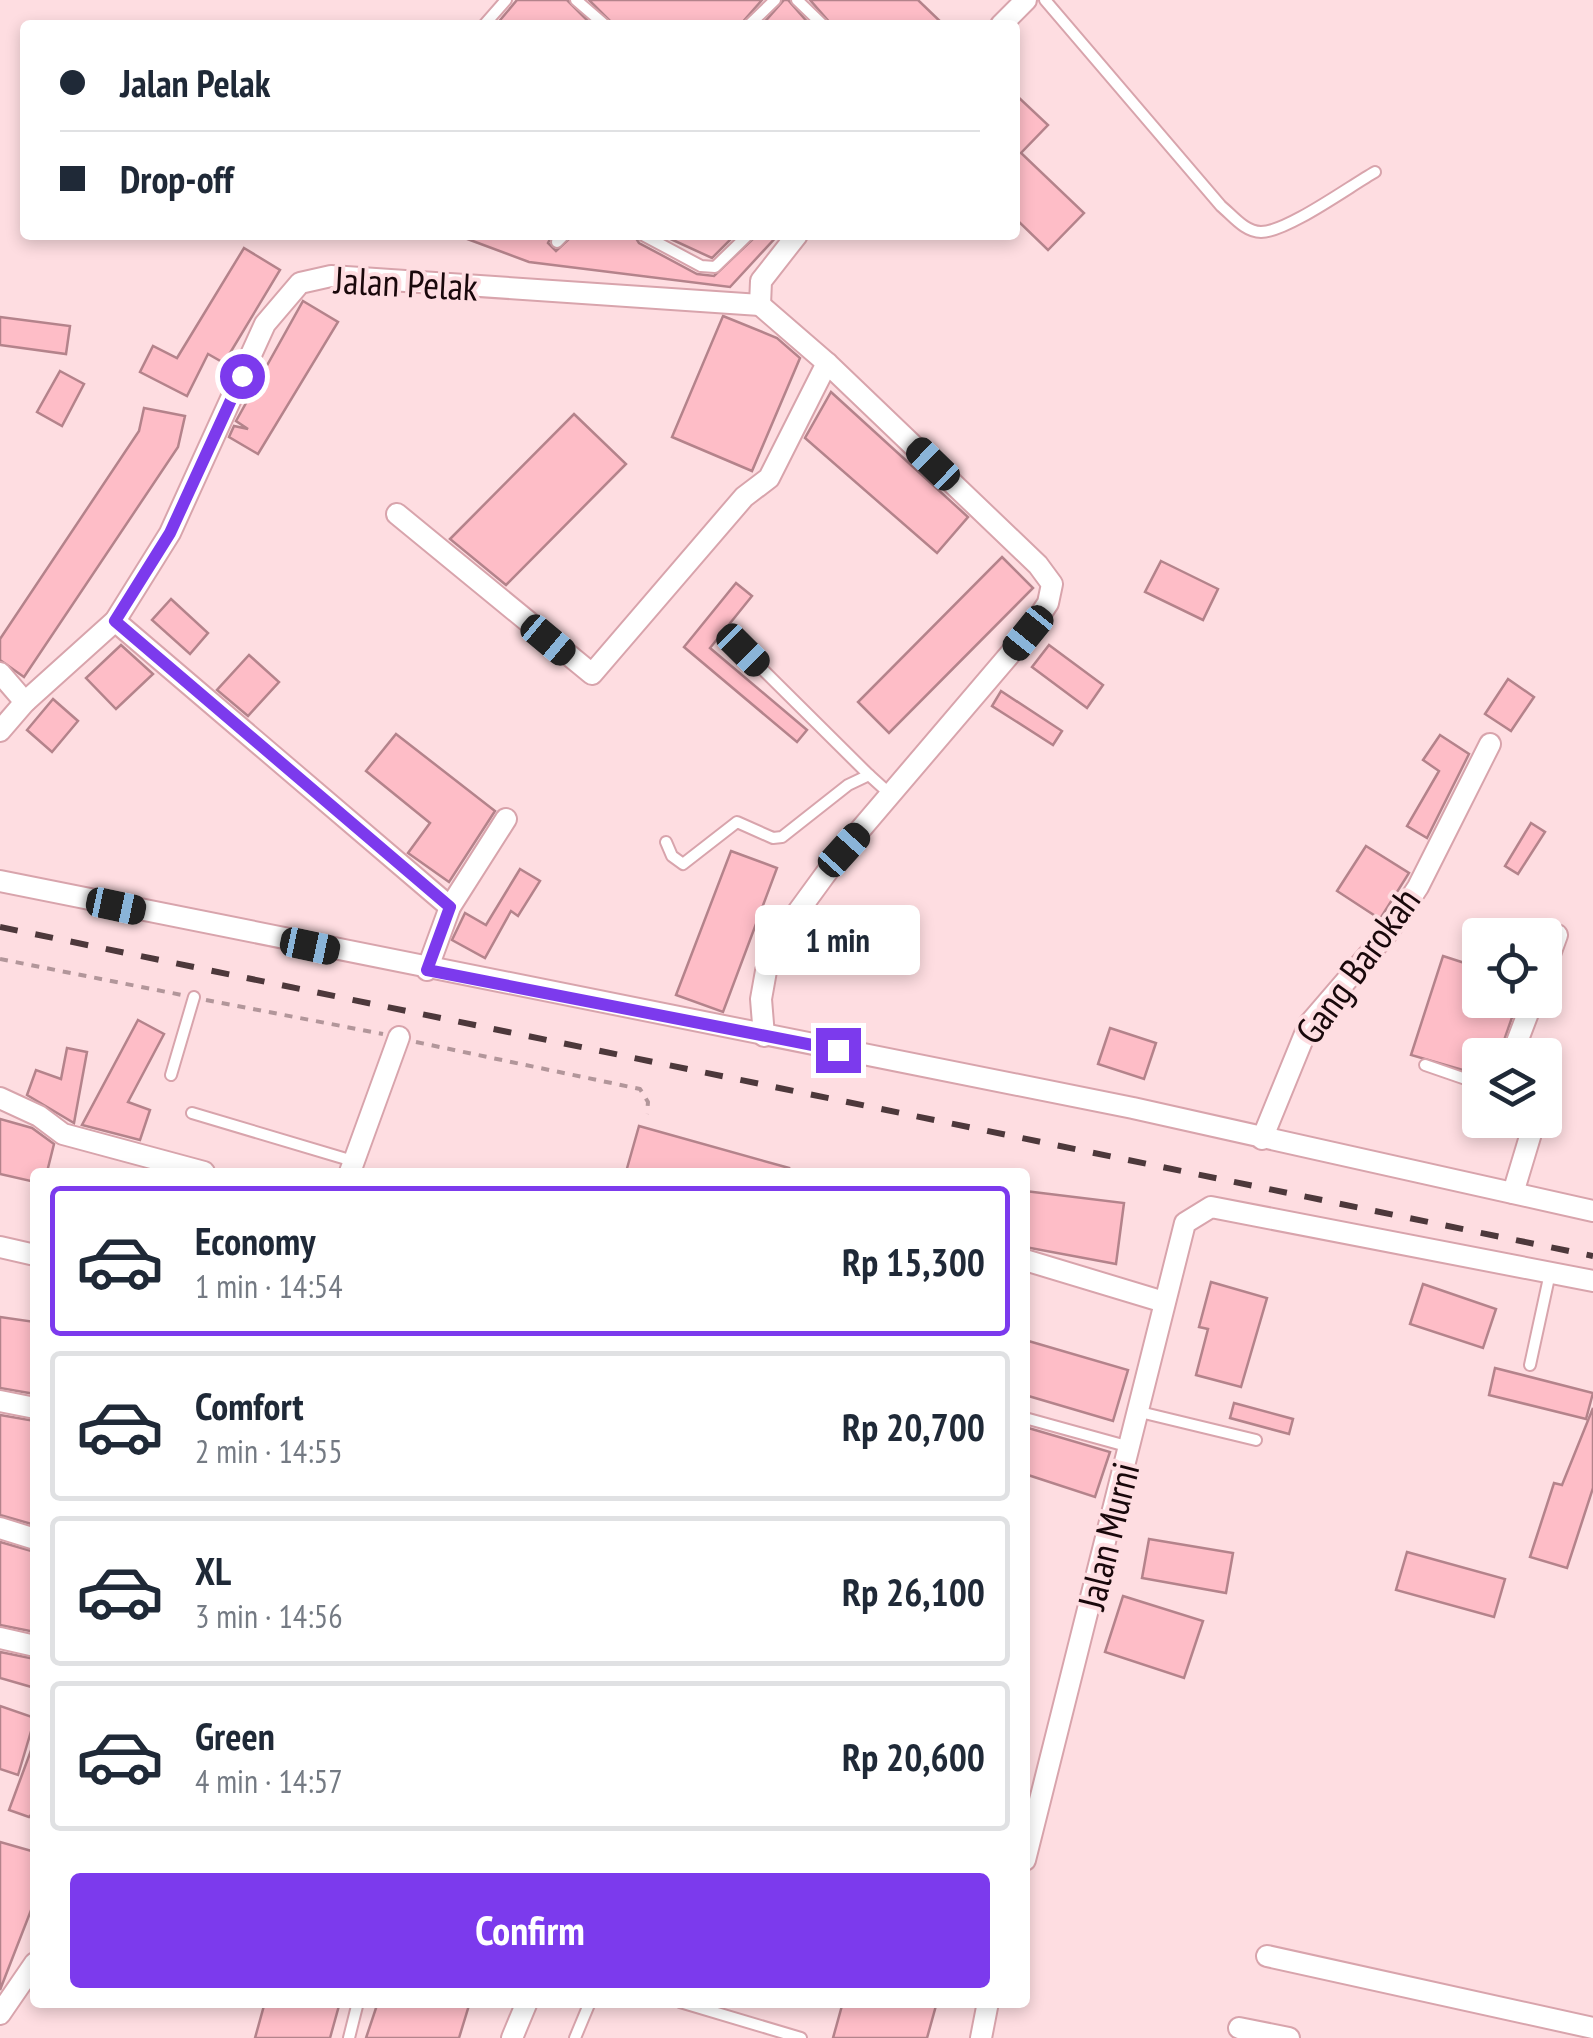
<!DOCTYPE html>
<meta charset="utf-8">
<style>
body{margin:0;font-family:"PT Sans Narrow",sans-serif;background:#f6f6f7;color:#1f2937;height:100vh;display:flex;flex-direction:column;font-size:38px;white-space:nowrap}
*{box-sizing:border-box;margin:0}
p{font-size:32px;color:#747a83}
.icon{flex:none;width:55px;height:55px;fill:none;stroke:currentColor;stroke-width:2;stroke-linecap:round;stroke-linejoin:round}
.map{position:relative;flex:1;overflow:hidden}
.details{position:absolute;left:30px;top:1168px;width:1000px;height:840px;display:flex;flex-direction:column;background:#fff;border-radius:10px;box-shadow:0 5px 15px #0003}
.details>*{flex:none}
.hud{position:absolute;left:20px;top:20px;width:1000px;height:220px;border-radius:10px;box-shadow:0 5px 15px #0003;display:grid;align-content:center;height:220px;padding:0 40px;background:#fff}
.fabs{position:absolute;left:1462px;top:918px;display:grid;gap:20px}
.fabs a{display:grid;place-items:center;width:100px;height:100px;border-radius:10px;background:#fff;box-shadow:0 5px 15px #0003;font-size:50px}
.end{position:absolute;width:45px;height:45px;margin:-22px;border:12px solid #7c3aed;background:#fff;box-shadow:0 0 0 5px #fff}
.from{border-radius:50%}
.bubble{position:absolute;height:70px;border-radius:10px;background:#fff;box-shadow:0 5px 15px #0003;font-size:32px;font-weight:700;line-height:70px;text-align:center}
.car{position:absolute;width:30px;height:60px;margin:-30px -15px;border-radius:12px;box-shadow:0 0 8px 2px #0007;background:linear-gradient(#222 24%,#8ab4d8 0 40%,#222 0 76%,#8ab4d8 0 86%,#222 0)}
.hud b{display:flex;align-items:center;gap:35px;height:95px;font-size:38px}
.hud b+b{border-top:2px solid #e0e1e3}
.hud i{width:25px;height:25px;background:#1f2937}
ul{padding:18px 0 0;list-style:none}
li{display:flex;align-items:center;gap:30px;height:150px;margin:0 20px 15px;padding:0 20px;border:5px solid #e0e1e3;border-radius:10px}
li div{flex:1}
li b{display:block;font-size:38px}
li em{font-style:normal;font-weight:700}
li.active{border-color:#7c3aed}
li>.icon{width:90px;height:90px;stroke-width:1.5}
.action{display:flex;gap:20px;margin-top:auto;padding:20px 40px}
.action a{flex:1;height:115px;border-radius:10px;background:#7c3aed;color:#fff;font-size:40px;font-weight:700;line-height:115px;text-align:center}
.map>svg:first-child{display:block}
.building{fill:#febdc7;stroke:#b4838b;stroke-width:2.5}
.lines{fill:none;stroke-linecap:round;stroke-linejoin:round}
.lane-casing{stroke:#d8a4ac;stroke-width:14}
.street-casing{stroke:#d8a4ac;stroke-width:24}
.path{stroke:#b2969a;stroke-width:4;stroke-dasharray:8 8;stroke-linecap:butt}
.lane{stroke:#fff;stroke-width:10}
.street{stroke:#fff;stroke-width:20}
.rail{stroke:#4d383b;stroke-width:6;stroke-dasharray:18 18;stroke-linecap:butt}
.route{stroke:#7c3aed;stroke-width:12}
.labels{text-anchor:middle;stroke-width:8;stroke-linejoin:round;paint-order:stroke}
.street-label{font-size:38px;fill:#19080b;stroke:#fedde1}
</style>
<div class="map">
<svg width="1593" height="2038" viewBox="0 0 1593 2038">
<rect width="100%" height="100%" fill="#fedde1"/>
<g class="building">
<polygon points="517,0 567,0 592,25 496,25"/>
<polygon points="589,0 762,0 740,25 614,25"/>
<polygon points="784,0 788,0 810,25 762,25"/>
<polygon points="810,0 918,0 944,25 832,25"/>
<polygon points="1015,94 1048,125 1021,153 1084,213 1048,250 1015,218"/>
<polygon points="552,235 548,243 556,251 573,235 634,235 639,243 697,274 714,276 757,235 778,235 730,287 529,262 462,237"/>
<polygon points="662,235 735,235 712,258"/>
<polygon points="244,248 280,270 224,363 208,354 187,396 140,372 153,346 177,358"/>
<polygon points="303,301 338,322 258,454 229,437 234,426 248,429 236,421"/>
<polygon points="723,316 777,338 800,358 752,471 672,437"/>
<polygon points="0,317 70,326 66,354 0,345"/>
<polygon points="60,371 84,384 62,426 37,412"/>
<polygon points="831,392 968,517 937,553 805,438"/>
<polygon points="144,408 185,416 178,447 24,677 0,660 0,639 139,431"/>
<polygon points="574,414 626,464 506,585 450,539"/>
<polygon points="1002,557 1033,588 889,733 858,702"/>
<polygon points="1161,561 1218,589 1203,620 1145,592"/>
<polygon points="736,583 752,596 710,648 807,730 797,742 684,647"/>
<polygon points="171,599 208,633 190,654 152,620"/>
<polygon points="121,645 153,674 116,709 86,678"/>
<polygon points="1049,645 1103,685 1087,708 1032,667"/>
<polygon points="249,655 279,682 248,716 217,690"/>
<polygon points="1508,679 1534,697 1511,731 1485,714"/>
<polygon points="1001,691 1062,731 1053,745 992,706"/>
<polygon points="53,699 78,721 52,752 27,730"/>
<polygon points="396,734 495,811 449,882 408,853 430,823 366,771"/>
<polygon points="1440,735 1469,754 1427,838 1407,826 1439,771 1423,760"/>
<polygon points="1531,823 1545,832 1518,874 1505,866"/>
<polygon points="1366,846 1409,873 1380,919 1337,891"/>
<polygon points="731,851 777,868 723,1012 676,995"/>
<polygon points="520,869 540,881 518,916 511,911 485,958 452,940 465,913 486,925"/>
<polygon points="1443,956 1480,968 1480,1000 1518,1000 1499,1055 1480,1055 1480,1075 1411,1055"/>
<polygon points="138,1020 164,1034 128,1102 150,1110 140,1140 82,1125"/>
<polygon points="1110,1028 1156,1043 1144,1079 1098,1064"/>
<polygon points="67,1048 87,1052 74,1123 27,1095 36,1070 61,1079"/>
<polygon points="0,1119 32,1128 54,1144 47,1172 35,1172 35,1182 0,1174"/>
<polygon points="639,1126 789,1168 788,1172 626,1172"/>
<polygon points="1025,1191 1124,1203 1116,1264 1025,1247"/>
<polygon points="1211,1282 1267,1298 1241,1387 1196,1375 1208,1329 1199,1327"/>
<polygon points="1423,1284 1496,1309 1483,1348 1410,1324"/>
<polygon points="0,1317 35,1322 35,1394 0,1388"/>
<polygon points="1025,1340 1128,1370 1113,1421 1025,1395"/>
<polygon points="1495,1368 1593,1393 1586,1419 1489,1395"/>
<polygon points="1234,1403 1293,1419 1289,1434 1230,1418"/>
<polygon points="1593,1408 1593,1488 1567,1568 1530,1557 1554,1483 1562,1485"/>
<polygon points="0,1415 35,1421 35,1525 0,1515"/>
<polygon points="1025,1427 1110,1452 1095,1497 1025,1474"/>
<polygon points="1149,1539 1233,1553 1226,1593 1142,1578"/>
<polygon points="0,1542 35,1552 35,1632 0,1625"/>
<polygon points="1407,1552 1505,1579 1494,1617 1396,1590"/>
<polygon points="1123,1596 1203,1621 1184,1678 1105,1652"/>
<polygon points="0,1652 35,1659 35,1688 0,1678"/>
<polygon points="0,1706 35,1718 18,1775 0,1769"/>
<polygon points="33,1745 35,1811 29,1817 9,1810"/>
<polygon points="0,1842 35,1852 35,1900 0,1990"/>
<polygon points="265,2002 340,2002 330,2038 255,2038"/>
<polygon points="378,2002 470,2002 459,2038 366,2038"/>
<polygon points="843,2002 937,2002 927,2038 833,2038"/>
</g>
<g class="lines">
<g class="lane-casing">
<g id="lane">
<polyline points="576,0 605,25"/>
<polyline points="797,0 823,25"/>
<path d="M1045 0 1221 206C1233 216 1245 232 1261 232 1287 232 1350 186 1375 172"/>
<polyline points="484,25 506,0"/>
<polyline points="749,25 775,0"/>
<polyline points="643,235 701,266 715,267 748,235"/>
<polyline points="557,242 564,235"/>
<polyline points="743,650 869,775"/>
<polyline points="666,842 672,856 683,864 737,822 773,838 782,837 848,785 869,775 891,795"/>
<polyline points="1425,1065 1480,1084"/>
<polyline points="171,1075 194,997"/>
<polyline points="192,1113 353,1161"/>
<polyline points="1530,1365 1550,1273"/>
<polyline points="1140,1412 1256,1440"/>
<polyline points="1025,1418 1130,1447"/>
<polyline points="680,2002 801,2038"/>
<polyline points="349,2038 358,2002"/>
<polyline points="575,2038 590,2002"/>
</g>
</g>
<g class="street-casing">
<g id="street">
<polyline points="1001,25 1026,0"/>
<polyline points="760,305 827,363 1038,565 1052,584 1048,603 1028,633 843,850 789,924 766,971 761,999 764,1036"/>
<polyline points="760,305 761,281 797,235"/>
<polyline points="397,514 592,674 744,497 769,478 827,363"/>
<polyline points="115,621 450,907"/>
<polyline points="0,673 25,702"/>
<polyline points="0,731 25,702 115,621 170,533 265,324 300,283 331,276 760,305"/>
<polyline points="0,881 1133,1108 1593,1211"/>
<polyline points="1545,968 1557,935"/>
<polyline points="427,970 450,907 506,819"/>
<polyline points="1512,1055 1533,1000"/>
<polyline points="0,1098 39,1116 63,1134 204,1172"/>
<polyline points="1262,1139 1309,1024 1389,931 1418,887 1490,744"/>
<polyline points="350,1172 399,1037"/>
<polyline points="1513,1193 1535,1120"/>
<polyline points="0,1247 35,1255"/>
<polyline points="1025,1260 1164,1302"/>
<polyline points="0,1401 35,1408"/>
<polyline points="0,1528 35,1539"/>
<polyline points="0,1638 35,1646"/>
<polyline points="1025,1860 1185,1223 1211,1207 1593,1281"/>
<polyline points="1267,1956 1593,2028"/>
<polyline points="0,2014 35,1963"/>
<polyline points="1239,2028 1289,2038"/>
<polyline points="512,2038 527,2002"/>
<polyline points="981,2038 988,2002"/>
</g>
</g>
<g class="path">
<polyline points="0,959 182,995"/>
<polyline points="206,1000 383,1034"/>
<polyline points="416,1042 640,1089 648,1102 647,1114"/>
</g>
<use href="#lane" class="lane"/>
<use href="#street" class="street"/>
<polyline class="rail" points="0,927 1593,1256"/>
</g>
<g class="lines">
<polyline class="route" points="242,376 170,533 115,621 450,907 427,970 838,1050"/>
</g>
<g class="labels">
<g class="street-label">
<text transform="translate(406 284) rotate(3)" y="13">Jalan Pelak</text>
<text transform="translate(1358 966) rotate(-54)" y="13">Gang Barokah</text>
<text transform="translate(1109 1536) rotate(-76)" y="13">Jalan Murni</text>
</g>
</g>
</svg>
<div class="fabs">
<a><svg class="icon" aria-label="locate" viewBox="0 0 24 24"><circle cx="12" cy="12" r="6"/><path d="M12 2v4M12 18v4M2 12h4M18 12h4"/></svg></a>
<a><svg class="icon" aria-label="layers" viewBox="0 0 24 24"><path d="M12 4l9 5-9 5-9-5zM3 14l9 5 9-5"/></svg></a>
</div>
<i class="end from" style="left:242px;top:376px"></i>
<i class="end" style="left:838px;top:1050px"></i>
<div class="bubble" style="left:755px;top:905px;width:165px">1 min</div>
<i class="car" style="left:933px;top:464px;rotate:314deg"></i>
<i class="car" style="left:1028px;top:633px;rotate:219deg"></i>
<i class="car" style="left:548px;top:640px;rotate:130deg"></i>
<i class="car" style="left:743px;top:650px;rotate:135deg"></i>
<i class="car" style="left:844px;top:850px;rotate:42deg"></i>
<i class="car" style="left:116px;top:906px;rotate:102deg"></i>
<i class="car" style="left:310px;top:946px;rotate:102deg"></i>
<div class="hud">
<b><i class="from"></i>Jalan Pelak</b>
<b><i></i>Drop-off</b>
</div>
<section class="details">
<ul>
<li class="active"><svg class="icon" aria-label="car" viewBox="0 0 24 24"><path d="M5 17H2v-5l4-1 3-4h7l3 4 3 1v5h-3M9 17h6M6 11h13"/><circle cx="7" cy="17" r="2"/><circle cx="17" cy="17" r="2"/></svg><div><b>Economy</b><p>1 min · 14:54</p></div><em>Rp 15,300</em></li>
<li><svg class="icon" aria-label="car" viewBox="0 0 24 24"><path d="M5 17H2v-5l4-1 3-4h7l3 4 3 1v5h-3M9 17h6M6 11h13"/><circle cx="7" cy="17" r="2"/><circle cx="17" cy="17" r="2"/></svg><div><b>Comfort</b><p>2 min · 14:55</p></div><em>Rp 20,700</em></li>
<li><svg class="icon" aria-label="car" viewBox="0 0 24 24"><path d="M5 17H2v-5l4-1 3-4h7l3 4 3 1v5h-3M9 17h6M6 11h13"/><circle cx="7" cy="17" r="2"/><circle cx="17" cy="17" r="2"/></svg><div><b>XL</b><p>3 min · 14:56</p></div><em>Rp 26,100</em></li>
<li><svg class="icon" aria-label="car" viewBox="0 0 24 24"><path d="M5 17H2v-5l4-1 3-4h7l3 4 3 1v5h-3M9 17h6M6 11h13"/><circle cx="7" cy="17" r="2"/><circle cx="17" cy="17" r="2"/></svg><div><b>Green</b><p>4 min · 14:57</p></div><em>Rp 20,600</em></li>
</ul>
<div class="action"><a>Confirm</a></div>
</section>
</div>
